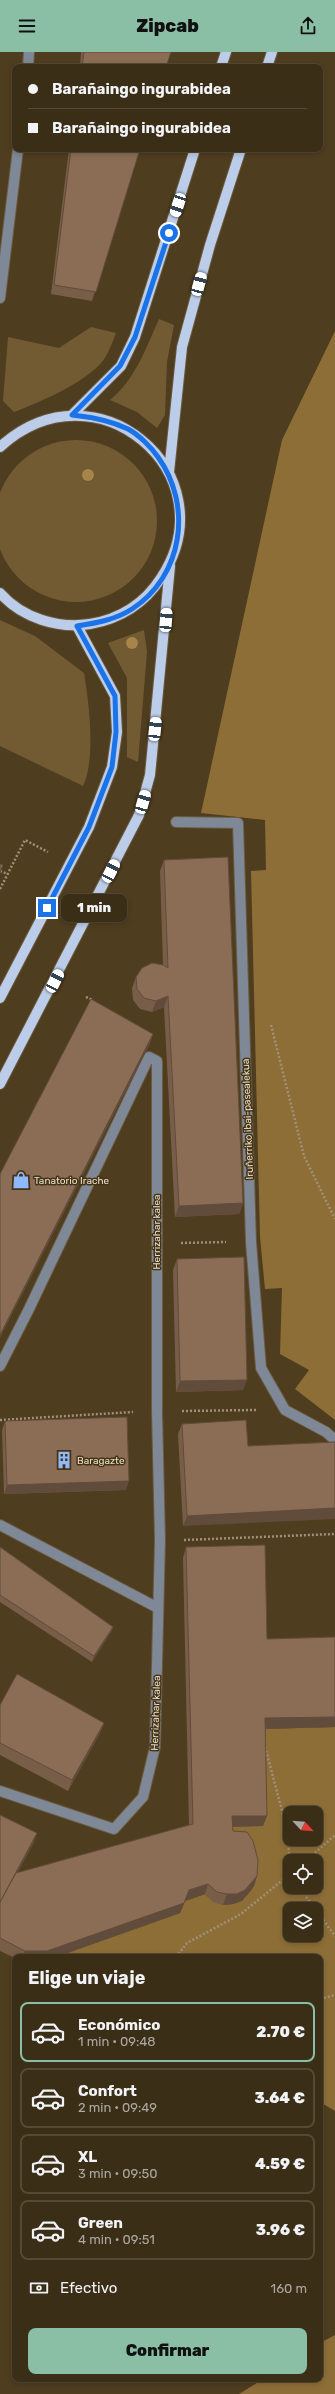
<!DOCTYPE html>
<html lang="es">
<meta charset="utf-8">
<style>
body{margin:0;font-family:Rubik,sans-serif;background:#423620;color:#f1f3f6;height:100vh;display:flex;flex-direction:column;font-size:15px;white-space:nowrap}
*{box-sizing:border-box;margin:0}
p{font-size:13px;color:#aca8a1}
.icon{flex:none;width:22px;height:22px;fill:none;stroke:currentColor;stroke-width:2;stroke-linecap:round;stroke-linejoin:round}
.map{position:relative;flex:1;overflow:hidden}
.details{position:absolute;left:12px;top:1902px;width:311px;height:428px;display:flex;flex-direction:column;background:#3b2e17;border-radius:8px;box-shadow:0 2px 6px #0003,0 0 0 1px #544a36}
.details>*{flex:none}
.hud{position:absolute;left:12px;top:12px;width:311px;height:88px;border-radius:8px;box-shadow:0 2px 6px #0003,0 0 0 1px #544a36;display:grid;align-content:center;height:88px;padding:0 16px;background:#3b2e17}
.needle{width:26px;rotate:116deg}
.tools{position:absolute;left:283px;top:1754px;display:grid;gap:8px}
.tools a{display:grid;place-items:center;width:40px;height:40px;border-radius:8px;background:#3b2e17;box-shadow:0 2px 6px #0003,0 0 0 1px #544a36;font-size:20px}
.end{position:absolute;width:18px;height:18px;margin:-9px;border:5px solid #1a73e8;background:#fff;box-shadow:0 0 0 2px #fff}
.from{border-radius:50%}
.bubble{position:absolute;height:28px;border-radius:8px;background:#3b2e17;box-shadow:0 2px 6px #0003,0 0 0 1px #544a36;font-size:13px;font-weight:800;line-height:28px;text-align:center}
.car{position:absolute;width:12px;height:24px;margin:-12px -6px;border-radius:5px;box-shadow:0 0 3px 1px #0007;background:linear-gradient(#fff 24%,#345 0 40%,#fff 0 76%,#345 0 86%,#fff 0)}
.hud b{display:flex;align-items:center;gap:14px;height:38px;font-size:15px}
.hud b+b{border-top:1px solid #544a36}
.hud i{width:10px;height:10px;background:#f1f3f6}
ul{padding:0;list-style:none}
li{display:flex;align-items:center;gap:12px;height:60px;margin:0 8px 6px;padding:0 8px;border:2px solid #544a36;border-radius:8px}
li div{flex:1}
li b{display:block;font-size:15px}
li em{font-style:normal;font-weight:800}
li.current{border-color:#8abfa5}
li>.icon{width:36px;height:36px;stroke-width:1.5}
h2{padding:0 16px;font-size:18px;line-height:48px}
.pay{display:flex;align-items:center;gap:10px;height:44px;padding:0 16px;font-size:15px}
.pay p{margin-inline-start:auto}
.action{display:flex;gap:8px;margin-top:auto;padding:8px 16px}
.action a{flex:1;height:46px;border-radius:8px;background:#8abfa5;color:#111;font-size:16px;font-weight:800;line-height:46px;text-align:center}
header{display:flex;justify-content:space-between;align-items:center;height:52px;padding:0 16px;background:#8abfa5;color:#111;font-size:18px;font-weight:800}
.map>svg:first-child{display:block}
.green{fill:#725b33}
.forest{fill:#8e6e37;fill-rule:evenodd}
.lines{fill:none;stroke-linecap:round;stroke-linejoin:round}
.minor-casing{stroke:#6b5a3e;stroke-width:12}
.major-casing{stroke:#6b5a3e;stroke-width:12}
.path{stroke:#9e9079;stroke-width:2.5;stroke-dasharray:2 2;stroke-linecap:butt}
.minor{stroke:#7f8896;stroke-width:10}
.major{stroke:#bccdea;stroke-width:10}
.tree{fill:#a6844a}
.wall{fill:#785e49}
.shaded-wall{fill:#614c3c}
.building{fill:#8b6d55;stroke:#614c3c}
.route{stroke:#1a73e8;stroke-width:5}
.labels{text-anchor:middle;stroke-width:3;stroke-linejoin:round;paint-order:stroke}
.street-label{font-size:10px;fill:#e8decc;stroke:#443314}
.poi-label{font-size:10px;fill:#e8decc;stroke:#443314;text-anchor:start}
</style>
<header><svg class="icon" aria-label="menu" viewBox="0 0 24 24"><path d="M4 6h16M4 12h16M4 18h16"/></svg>Zipcab<svg class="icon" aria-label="share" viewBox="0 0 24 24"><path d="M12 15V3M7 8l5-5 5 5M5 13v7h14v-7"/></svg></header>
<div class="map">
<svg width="335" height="2342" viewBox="0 0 335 2342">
<rect width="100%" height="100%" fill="#4f3d1f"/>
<g class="green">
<path d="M159 267 174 273 167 310 165 363 157 376 137 360 110 348C135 328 146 296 159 267Z"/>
<path d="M91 275 116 281C113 289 110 297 106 304 93 328 38 351 14 360L3 349 8 285 59 296Z"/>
<circle cx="76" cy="469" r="81"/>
<path d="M0 568 35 584 84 621C89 651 96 707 83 734L0 694Z"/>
<polygon points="144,578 147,600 138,710 127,705 127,626 108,591"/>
</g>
<g class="forest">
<polygon points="335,279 335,1368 295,1337 309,1318 280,1302 282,1236 265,1237 260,1185 251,819 266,818 265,768 201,761 282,388"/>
<path d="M335 1675V2059L320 2050V1905H56L180 1861 185 1849 205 1842C222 1859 241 1855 254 1834L228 1775 261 1677ZM290 1761H316V1787H290ZM290 1809H316V1835H290ZM290 1857H316V1883H290Z"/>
<polygon points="335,2283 335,2342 239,2342 263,2327 320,2327 320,2291"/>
</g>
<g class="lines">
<g class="minor-casing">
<g id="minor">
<polyline points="28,15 29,0"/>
<polyline points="0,246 18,97"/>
<polyline points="176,770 238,771 251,1190 261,1316 285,1358 326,1380 335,1388"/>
<polyline points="0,1314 29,1257 149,1005 157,1009 157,1359 160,1488 155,1695 143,1745 114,1777 0,1739"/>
<polyline points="0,1473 158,1556"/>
</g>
</g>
<g class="major-casing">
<g id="major">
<polyline points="221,15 226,0"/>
<polyline points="267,15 272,0"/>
<polyline points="72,363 121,314 135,285 195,97"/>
<path d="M0 395C96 307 230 422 161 526 145 551 120 567 90 572 58 577 22 566 0 541"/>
<polyline points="169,420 182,295 210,193 241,97"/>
<polyline points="0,946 89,775 112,715 117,680 115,644 77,574"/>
<polyline points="0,1032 139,763 150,723 170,514"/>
</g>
</g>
<g class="path">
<polyline points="0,819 8,822"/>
<polyline points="0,837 25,788 48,800"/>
<polyline points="86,945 93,948"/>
<polyline points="271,973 304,1104 335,1167"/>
<polyline points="181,1191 226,1190"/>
<polyline points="182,1359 257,1358"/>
<polyline points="0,1368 133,1360"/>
<polyline points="184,1488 335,1482"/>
<polyline points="264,1691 288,1781 290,1823"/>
<polyline points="306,1809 335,1783"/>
<polyline points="299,1835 315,1857"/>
<polyline points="316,1858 335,1884"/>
<polyline points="176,1905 187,1891 241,1862 290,1822"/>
<polyline points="320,1947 335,1943"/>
</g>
<use href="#minor" class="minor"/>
<use href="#major" class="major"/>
</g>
<g class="tree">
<circle cx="88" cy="423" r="6"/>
<circle cx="132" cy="591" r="6"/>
</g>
<g class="wall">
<polygon points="81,0 171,0 166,15 80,15"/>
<polygon points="69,97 140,97 92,249 51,242"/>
<polygon points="164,808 243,1151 239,1162 175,1165 164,955 152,960 140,957 133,948 132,936 136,925 163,913 160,819"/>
<polygon points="177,1207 243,1338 176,1340 173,1218"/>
<polygon points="5,1369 126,1438 4,1442 2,1378"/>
<polygon points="182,1372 248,1394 183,1474 178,1382"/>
<polygon points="0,1495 113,1575 111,1580 92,1610 0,1550"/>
<polygon points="186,1495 267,1587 335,1585 335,1675 265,1677 267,1764 263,1774 232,1775 233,1779 257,1824 254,1834 242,1849 233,1852 223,1853 213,1850 205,1842 185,1849 180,1861 56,1905 15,1905 15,1906 0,1899 0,1763 34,1790 17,1821 189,1773 183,1506"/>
<polygon points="0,1653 104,1671 100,1681 68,1739 0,1703"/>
</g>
<g class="shaded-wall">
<polygon points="168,944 164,955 152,960 156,949"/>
<polygon points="153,982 150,992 0,1286 0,1283"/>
<polygon points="243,1151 239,1162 175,1165 179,1154"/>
<polygon points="247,1328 243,1338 176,1340 180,1329"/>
<polygon points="129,1429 126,1438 4,1442 7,1433"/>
<polygon points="335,1456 335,1467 183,1474 187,1464"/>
<polygon points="113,1575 111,1580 92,1610 94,1604"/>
<polygon points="335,1665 335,1675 261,1677 265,1666"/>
<polygon points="104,1671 100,1681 68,1739 72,1728"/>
<polygon points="232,1764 267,1764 263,1774 228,1775"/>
<polygon points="37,1781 34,1790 0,1854 0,1851"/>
<polygon points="257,1824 254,1834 242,1849 233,1852 223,1853 227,1842"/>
<polygon points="208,1832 205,1842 185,1849 180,1861 56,1905 23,1905 25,1899 189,1838"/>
</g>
<g class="building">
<polygon points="84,0 171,0 166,15 82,15"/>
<polygon points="71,97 140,97 96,240 54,233"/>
<polygon points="228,805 243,1151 179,1154 168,944 156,949 144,946 137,937 136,925 142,916 152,911 163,913 168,916 164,808"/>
<polygon points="0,812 3,813 0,820"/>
<polygon points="91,947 153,982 0,1283 0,1122"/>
<polygon points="244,1205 247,1328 180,1329 177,1207"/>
<polygon points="127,1365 129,1429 7,1433 5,1369"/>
<polygon points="246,1368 248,1394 335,1390 335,1456 187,1464 182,1372"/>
<polygon points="265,1493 267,1587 335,1585 335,1665 265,1666 267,1764 232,1764 233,1779 247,1780 253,1789 258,1808 257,1824 245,1838 237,1842 227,1842 217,1840 208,1832 189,1838 184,1851 47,1899 25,1899 0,1886 0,1850 16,1821 193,1772 186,1495"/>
<polygon points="0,1495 113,1575 94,1604 0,1543"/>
<polygon points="17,1622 104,1671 72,1728 0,1691 0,1653"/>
<polygon points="0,1763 37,1781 0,1850"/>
</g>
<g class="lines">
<path class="route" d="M47 856 89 775 112 715 116 680 115 644 77 574C96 571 115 568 132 557 183 524 193 454 158 405 151 395 139 383 128 377 109 368 92 365 72 363L120 314 135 285 169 181"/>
</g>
<defs>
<g id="shop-bare" transform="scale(1.38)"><path d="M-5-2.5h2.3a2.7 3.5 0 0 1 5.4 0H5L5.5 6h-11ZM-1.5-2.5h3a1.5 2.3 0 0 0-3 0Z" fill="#8fb8fd" stroke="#443314" stroke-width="2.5" paint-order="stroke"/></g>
<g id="building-bare" transform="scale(1.38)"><path d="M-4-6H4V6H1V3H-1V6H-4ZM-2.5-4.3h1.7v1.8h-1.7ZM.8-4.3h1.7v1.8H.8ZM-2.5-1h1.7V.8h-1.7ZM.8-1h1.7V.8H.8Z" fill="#8fb8fd" stroke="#443314" stroke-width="2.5" paint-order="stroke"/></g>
</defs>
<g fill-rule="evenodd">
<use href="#shop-bare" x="21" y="1128"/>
<use href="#building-bare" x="64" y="1408"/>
</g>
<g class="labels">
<g class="street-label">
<text transform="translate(247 1067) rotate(-92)" y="4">Iruñerriko ibai-pasealekua</text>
<text transform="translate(156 1180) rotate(-90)" y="4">Herrizahar kalea</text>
<text transform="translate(155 1661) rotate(-88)" y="4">Herrizahar kalea</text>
</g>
<g class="poi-label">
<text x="34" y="1132">Tanatorio Irache</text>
<text x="77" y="1412">Baragazte</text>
</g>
</g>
</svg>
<div class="tools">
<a><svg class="needle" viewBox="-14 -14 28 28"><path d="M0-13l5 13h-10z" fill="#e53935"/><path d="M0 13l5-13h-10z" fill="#aca8a1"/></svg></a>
<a><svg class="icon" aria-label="locate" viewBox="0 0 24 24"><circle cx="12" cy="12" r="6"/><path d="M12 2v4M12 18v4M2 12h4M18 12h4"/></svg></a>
<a><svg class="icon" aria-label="layers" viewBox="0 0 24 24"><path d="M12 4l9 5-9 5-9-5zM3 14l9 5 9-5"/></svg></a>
</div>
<i class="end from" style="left:169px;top:181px"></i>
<i class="end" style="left:47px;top:856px"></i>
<div class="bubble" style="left:61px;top:842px;width:66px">1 min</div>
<i class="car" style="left:178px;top:153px;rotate:198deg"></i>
<i class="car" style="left:199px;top:232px;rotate:15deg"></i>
<i class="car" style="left:166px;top:568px;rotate:4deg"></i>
<i class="car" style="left:155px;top:677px;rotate:6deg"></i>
<i class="car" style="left:143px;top:750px;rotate:16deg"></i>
<i class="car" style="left:111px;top:819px;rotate:27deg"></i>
<i class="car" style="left:55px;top:929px;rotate:27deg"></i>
<div class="hud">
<b><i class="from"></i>Barañaingo ingurabidea</b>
<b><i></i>Barañaingo ingurabidea</b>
</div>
<section class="details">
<h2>Elige un viaje</h2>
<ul>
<li class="current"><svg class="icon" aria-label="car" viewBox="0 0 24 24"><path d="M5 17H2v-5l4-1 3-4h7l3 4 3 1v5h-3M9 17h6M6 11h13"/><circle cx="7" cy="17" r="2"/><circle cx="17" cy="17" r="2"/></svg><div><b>Económico</b><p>1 min · 09:48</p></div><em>2.70 €</em></li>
<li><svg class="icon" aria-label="car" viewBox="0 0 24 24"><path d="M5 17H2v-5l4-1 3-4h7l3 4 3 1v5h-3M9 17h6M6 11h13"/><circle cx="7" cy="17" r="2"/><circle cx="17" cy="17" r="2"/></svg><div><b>Confort</b><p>2 min · 09:49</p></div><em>3.64 €</em></li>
<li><svg class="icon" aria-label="car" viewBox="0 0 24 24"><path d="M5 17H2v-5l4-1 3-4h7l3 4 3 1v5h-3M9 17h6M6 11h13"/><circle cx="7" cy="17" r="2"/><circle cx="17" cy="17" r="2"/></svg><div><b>XL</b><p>3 min · 09:50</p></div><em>4.59 €</em></li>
<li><svg class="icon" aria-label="car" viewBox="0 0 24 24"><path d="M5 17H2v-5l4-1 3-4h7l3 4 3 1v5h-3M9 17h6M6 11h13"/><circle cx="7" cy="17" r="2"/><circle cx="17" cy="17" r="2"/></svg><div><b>Green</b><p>4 min · 09:51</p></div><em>3.96 €</em></li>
</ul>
<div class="pay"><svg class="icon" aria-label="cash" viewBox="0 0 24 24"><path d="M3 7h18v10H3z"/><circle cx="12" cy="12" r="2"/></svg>Efectivo<p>160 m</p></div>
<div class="action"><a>Confirmar</a></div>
</section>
</div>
